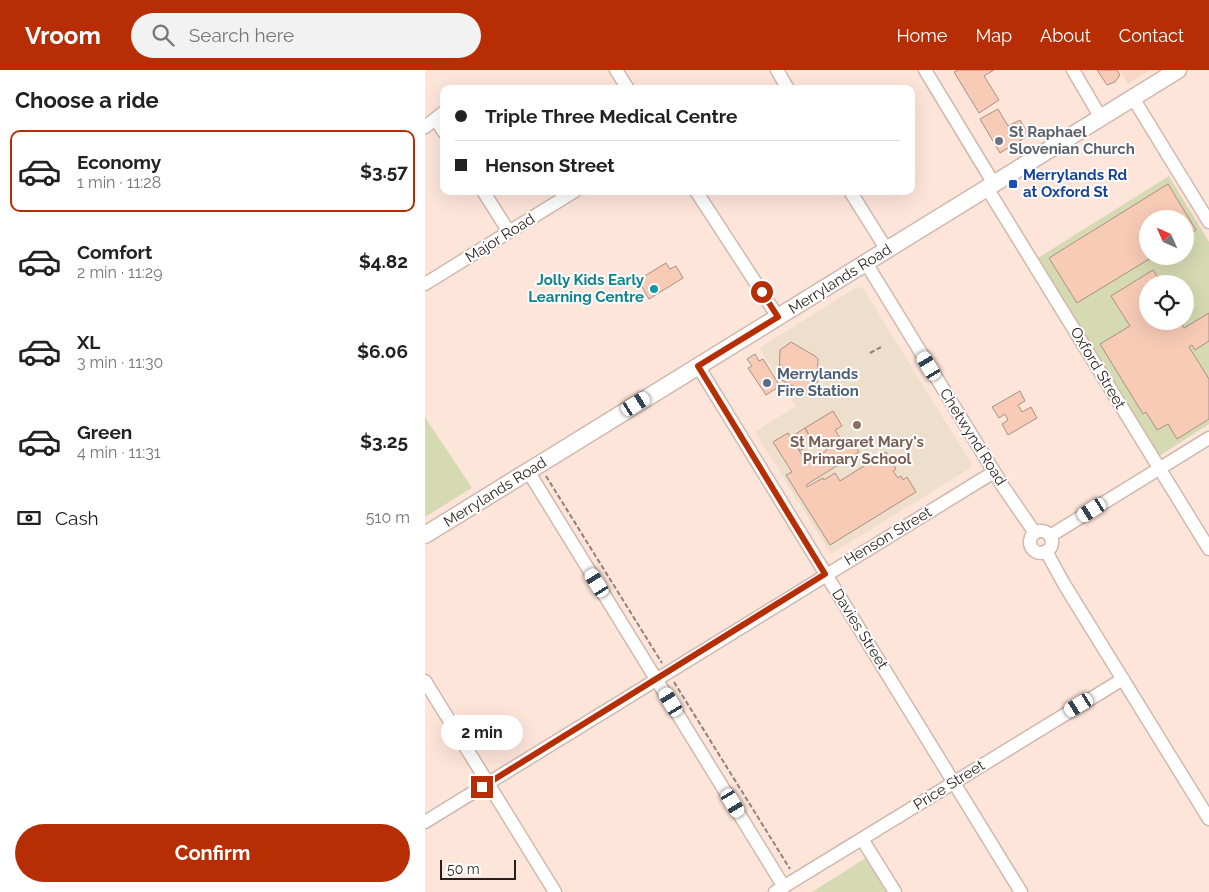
<!DOCTYPE html>
<meta charset="utf-8">
<style>
body{margin:0;font-family:Raleway,sans-serif;background:#f2f2f2;color:#222;height:100vh;display:flex;flex-direction:column;font-size:19px;white-space:nowrap}
*{box-sizing:border-box;margin:0}
p{font-size:16px;color:#767676}
.icon{flex:none;width:28px;height:28px;fill:none;stroke:currentColor;stroke-width:2;stroke-linecap:round;stroke-linejoin:round}
.map{position:relative;flex:1;overflow:hidden}
.sheet{display:flex;flex-direction:column;background:#fff;width:425px}
.sheet>*{flex:none}
.guide{position:absolute;left:15px;top:15px;width:475px;height:110px;border-radius:10px;box-shadow:0 5px 20px #0002;display:grid;align-content:center;height:110px;padding:0 15px;background:#fff}
.needle{width:32px;rotate:315deg}
.tools{position:absolute;left:714px;top:140px;display:grid;gap:10px}
.tools a{display:grid;place-items:center;width:55px;height:55px;border-radius:50%;background:#fff;box-shadow:0 5px 20px #0002;font-size:25px}
.scale{position:absolute;left:15px;bottom:12px;width:76px;box-sizing:border-box;padding-left:5px;border:2px solid #281f1b;border-top:0;font-size:14px;line-height:18px;white-space:nowrap;color:#281f1b;-webkit-text-stroke:4px #fff;paint-order:stroke}
.end{position:absolute;width:22px;height:22px;margin:-11px;border:6px solid #b82e04;background:#fff;box-shadow:0 0 0 2px #fff}
.from{border-radius:50%}
.bubble{position:absolute;height:35px;border-radius:18px;background:#fff;box-shadow:0 5px 20px #0002;font-size:16px;font-weight:700;line-height:35px;text-align:center}
.car{position:absolute;width:15px;height:30px;margin:-15px -8px;border-radius:6px;box-shadow:0 0 4px 1px #0007;background:linear-gradient(#fff 24%,#345 0 40%,#fff 0 76%,#345 0 86%,#fff 0)}
.guide b{display:flex;align-items:center;gap:18px;height:48px;font-size:19px}
.guide b+b{border-top:1px solid #e0e0e0}
.guide i{width:12px;height:12px;background:#222}
ul{padding:0;list-style:none}
li{display:flex;align-items:center;gap:15px;height:82px;margin:0 10px 8px;padding:0 5px;border:2px solid transparent;border-radius:10px}
li div{flex:1}
li b{display:block;font-size:19px}
li em{font-style:normal;font-weight:700}
li.active{border-color:#b82e04}
li>.icon{width:45px;height:45px;stroke-width:1.5}
h2{padding:0 15px;font-size:22px;line-height:60px}
.pay{display:flex;align-items:center;gap:12px;height:55px;padding:0 15px;font-size:19px}
.pay p{margin-inline-start:auto}
.cta{display:flex;gap:10px;margin-top:auto;padding:10px 15px}
.cta a{flex:1;height:58px;border-radius:30px;background:#b82e04;color:#fff;font-size:20px;font-weight:700;line-height:58px;text-align:center}
header{display:flex;align-items:center;gap:30px;box-sizing:border-box;height:70px;padding:0 25px;background:#b82e04;color:#fff}
header strong{font-size:24px}
nav{display:flex;gap:28px;margin-inline-start:auto;font-size:18px}
.search{width:350px;height:45px;background:#f2f2f2;display:flex;align-items:center;gap:12px;box-sizing:border-box;padding:0 18px;border-radius:28px;color:#767676;font-size:19px}
main{display:flex;flex:1;min-height:0}
.map>svg:first-child{display:block}
.built{fill:#f8d7c8}
.education{fill:#eddfcc}
.green{fill:#d5dab3;fill-rule:evenodd}
.building{fill:#f7cbb6;stroke:#a79085}
.lines{fill:none;stroke-linecap:round;stroke-linejoin:round}
.minor-casing{stroke:#d1b8ae;stroke-width:15}
.major-casing{stroke:#d1b8ae;stroke-width:19}
.path{stroke:#92817a;stroke-width:2;stroke-dasharray:5 2.5;stroke-linecap:butt}
.minor{stroke:#fff;stroke-width:12}
.major{stroke:#fff;stroke-width:16}
.route{stroke:#b82e04;stroke-width:6}
.worship-dot{fill:#6b7280;stroke:#fff;stroke-width:2}
.transit-dot{fill:#1a4fb4;stroke:#fff;stroke-width:2}
.culture-dot{fill:#0f9aa8;stroke:#fff;stroke-width:2}
.service-dot{fill:#5c6f8a;stroke:#fff;stroke-width:2}
.education-dot{fill:#8d6e63;stroke:#fff;stroke-width:2}
.labels{text-anchor:middle;stroke-width:4;stroke-linejoin:round;paint-order:stroke}
.worship-label{font-size:15px;font-weight:bold;fill:#5b616d;stroke:#fff;text-anchor:start}
.transit-label{font-size:15px;font-weight:bold;fill:#164399;stroke:#fff;text-anchor:start}
.street-label{font-size:15px;fill:#281f1b;stroke:#fff}
.culture-label{font-size:15px;font-weight:bold;fill:#0d838f;stroke:#fff;text-anchor:end}
.service-label{font-size:15px;font-weight:bold;fill:#4e5e75;stroke:#fff;text-anchor:start}
.education-label{font-size:15px;font-weight:bold;fill:#785e54;stroke:#fff}
</style>
<header>
<strong>Vroom</strong>
<div class="search"><svg class="icon" aria-label="search" viewBox="0 0 24 24"><circle cx="10" cy="10" r="6"/><path d="M15 15l6 6"/></svg>Search here</div>
<nav><a>Home</a><a>Map</a><a>About</a><a>Contact</a></nav>
</header>
<main>
<section class="sheet">
<h2>Choose a ride</h2>
<ul>
<li class="active"><svg class="icon" aria-label="car" viewBox="0 0 24 24"><path d="M5 17H2v-5l4-1 3-4h7l3 4 3 1v5h-3M9 17h6M6 11h13"/><circle cx="7" cy="17" r="2"/><circle cx="17" cy="17" r="2"/></svg><div><b>Economy</b><p>1 min · 11:28</p></div><em>$3.57</em></li>
<li><svg class="icon" aria-label="car" viewBox="0 0 24 24"><path d="M5 17H2v-5l4-1 3-4h7l3 4 3 1v5h-3M9 17h6M6 11h13"/><circle cx="7" cy="17" r="2"/><circle cx="17" cy="17" r="2"/></svg><div><b>Comfort</b><p>2 min · 11:29</p></div><em>$4.82</em></li>
<li><svg class="icon" aria-label="car" viewBox="0 0 24 24"><path d="M5 17H2v-5l4-1 3-4h7l3 4 3 1v5h-3M9 17h6M6 11h13"/><circle cx="7" cy="17" r="2"/><circle cx="17" cy="17" r="2"/></svg><div><b>XL</b><p>3 min · 11:30</p></div><em>$6.06</em></li>
<li><svg class="icon" aria-label="car" viewBox="0 0 24 24"><path d="M5 17H2v-5l4-1 3-4h7l3 4 3 1v5h-3M9 17h6M6 11h13"/><circle cx="7" cy="17" r="2"/><circle cx="17" cy="17" r="2"/></svg><div><b>Green</b><p>4 min · 11:31</p></div><em>$3.25</em></li>
</ul>
<div class="pay"><svg class="icon" aria-label="cash" viewBox="0 0 24 24"><path d="M3 7h18v10H3z"/><circle cx="12" cy="12" r="2"/></svg>Cash<p>510 m</p></div>
<div class="cta"><a>Confirm</a></div>
</section>
<div class="map">
<svg width="784" height="822" viewBox="0 0 784 822">
<rect width="100%" height="100%" fill="#fee5da"/>
<polygon class="built" points="695,0 726,0 703,14"/>
<polygon class="education" points="432,217 438,218 546,393 544,399 406,484 330,362 371,336 334,278"/>
<g class="green">
<path d="M744 106 784 172V354L734 386 608 191ZM722 149H760V186H722ZM722 214H760V251H722Z"/>
<polygon points="0,347 47,418 0,447"/>
<polygon points="444,786 466,822 387,822"/>
</g>
<g class="building">
<polygon points="533,0 569,0 559,6 574,30 554,43 529,2"/>
<polygon points="672,0 692,0 695,5 690,12 682,15"/>
<polygon points="573,39 583,56 595,50 604,65 575,83 555,49"/>
<polygon points="743,114 771,160 760,167 760,149 722,149 722,186 729,186 652,233 624,188"/>
<polygon points="241,193 245,199 251,196 258,208 224,229 213,210"/>
<polygon points="728,200 734,209 731,211 732,214 722,214 722,251 755,251 759,258 784,243 784,271 770,280 767,275 764,277 784,309 784,349 752,369 743,354 732,360 721,342 718,344 675,274 705,256 686,226"/>
<polygon points="366,272 390,286 393,289 392,318 383,324 356,310 354,307 355,280"/>
<polygon points="330,284 334,291 338,289 355,316 341,325 323,298 327,296 322,289"/>
<polygon points="595,321 600,331 593,335 597,342 606,337 612,348 583,365 577,354 583,350 580,344 574,348 567,337"/>
<polygon points="408,341 417,356 410,360 417,371 424,367 434,382 381,415 382,417 398,408 399,410 410,403 415,411 461,382 471,399 468,401 473,408 476,406 478,410 482,407 491,422 405,475 361,405 367,402 348,372 363,363 382,393 402,380 396,369 389,373 380,358"/>
<polygon points="380,358 388,373 375,381 366,367"/>
</g>
<g class="lines">
<g class="minor-casing">
<g id="minor">
<polyline points="191,0 203,19"/>
<polyline points="352,0 363,19"/>
<polyline points="500,0 569,114"/>
<polyline points="648,0 676,48"/>
<polyline points="708,28 784,152"/>
<polyline points="11,50 19,62"/>
<polyline points="0,57 19,42"/>
<polyline points="562,118 784,479"/>
<polyline points="58,121 84,162"/>
<polyline points="271,121 353,247"/>
<polyline points="425,121 462,180"/>
<polyline points="441,193 579,418 610,463"/>
<polyline points="0,214 150,121"/>
<polyline points="273,296 596,822"/>
<polyline points="103,401 359,817"/>
<circle cx="616" cy="472" r="11"/>
<polyline points="625,466 784,368"/>
<polyline points="621,481 639,514 784,749"/>
<polyline points="0,611 130,822"/>
<polyline points="0,752 569,402"/>
<polyline points="437,769 470,822"/>
<polyline points="350,822 698,609"/>
</g>
</g>
<g class="major-casing">
<polyline id="major" points="0,465 753,0"/>
</g>
<g class="path">
<polyline points="445,283 456,277"/>
<polyline points="121,406 237,593"/>
<polyline points="249,612 365,799"/>
</g>
<use href="#minor" class="minor"/>
<use href="#major" class="major"/>
</g>
<g class="lines">
<polyline class="route" points="57,717 400,504 273,296 353,247 337,222"/>
</g>
<circle class="worship-dot" cx="574" cy="71" r="5"/>
<rect class="transit-dot" x="583" y="109" width="10" height="10" rx="2.5"/>
<circle class="culture-dot" cx="229" cy="219" r="5"/>
<circle class="service-dot" cx="342" cy="313" r="5"/>
<circle class="education-dot" cx="432" cy="355" r="5"/>
<g class="labels">
<g class="worship-label">
<text x="584" y="67">St Raphael<tspan x="584" dy="17">Slovenian Church</tspan></text>
</g>
<g class="transit-label">
<text x="598" y="110">Merrylands Rd<tspan x="598" dy="17">at Oxford St</tspan></text>
</g>
<g class="street-label">
<text transform="translate(75 168) rotate(-32)" y="5">Major Road</text>
<text transform="translate(415 209) rotate(-32)" y="5">Merrylands Road</text>
<text transform="translate(673 298) rotate(59)" y="5">Oxford Street</text>
<text transform="translate(548 367) rotate(58)" y="5">Chetwynd Road</text>
<text transform="translate(70 422) rotate(-32)" y="5">Merrylands Road</text>
<text transform="translate(463 466) rotate(-31)" y="5">Henson Street</text>
<text transform="translate(435 559) rotate(58)" y="5">Davies Street</text>
<text transform="translate(524 715) rotate(-32)" y="5">Price Street</text>
</g>
<g class="culture-label">
<text x="219" y="215">Jolly Kids Early<tspan x="219" dy="17">Learning Centre</tspan></text>
</g>
<g class="service-label">
<text x="352" y="309">Merrylands<tspan x="352" dy="17">Fire Station</tspan></text>
</g>
<g class="education-label">
<text x="432" y="377">St Margaret Mary's<tspan x="432" dy="17">Primary School</tspan></text>
</g>
</g>
</svg>
<div class="tools">
<a><svg class="needle" viewBox="-14 -14 28 28"><path d="M0-13l5 13h-10z" fill="#e53935"/><path d="M0 13l5-13h-10z" fill="#767676"/></svg></a>
<a><svg class="icon" aria-label="locate" viewBox="0 0 24 24"><circle cx="12" cy="12" r="6"/><path d="M12 2v4M12 18v4M2 12h4M18 12h4"/></svg></a>
</div>
<div class="scale">50 m</div>
<i class="end from" style="left:337px;top:222px"></i>
<i class="end" style="left:57px;top:717px"></i>
<div class="bubble" style="left:16px;top:645px;width:82px">2 min</div>
<i class="car" style="left:504px;top:296px;rotate:329deg"></i>
<i class="car" style="left:211px;top:334px;rotate:58deg"></i>
<i class="car" style="left:667px;top:440px;rotate:238deg"></i>
<i class="car" style="left:172px;top:513px;rotate:328deg"></i>
<i class="car" style="left:246px;top:632px;rotate:329deg"></i>
<i class="car" style="left:654px;top:635px;rotate:239deg"></i>
<i class="car" style="left:308px;top:733px;rotate:149deg"></i>
<div class="guide">
<b><i class="from"></i>Triple Three Medical Centre</b>
<b><i></i>Henson Street</b>
</div>
</div>
</main>
